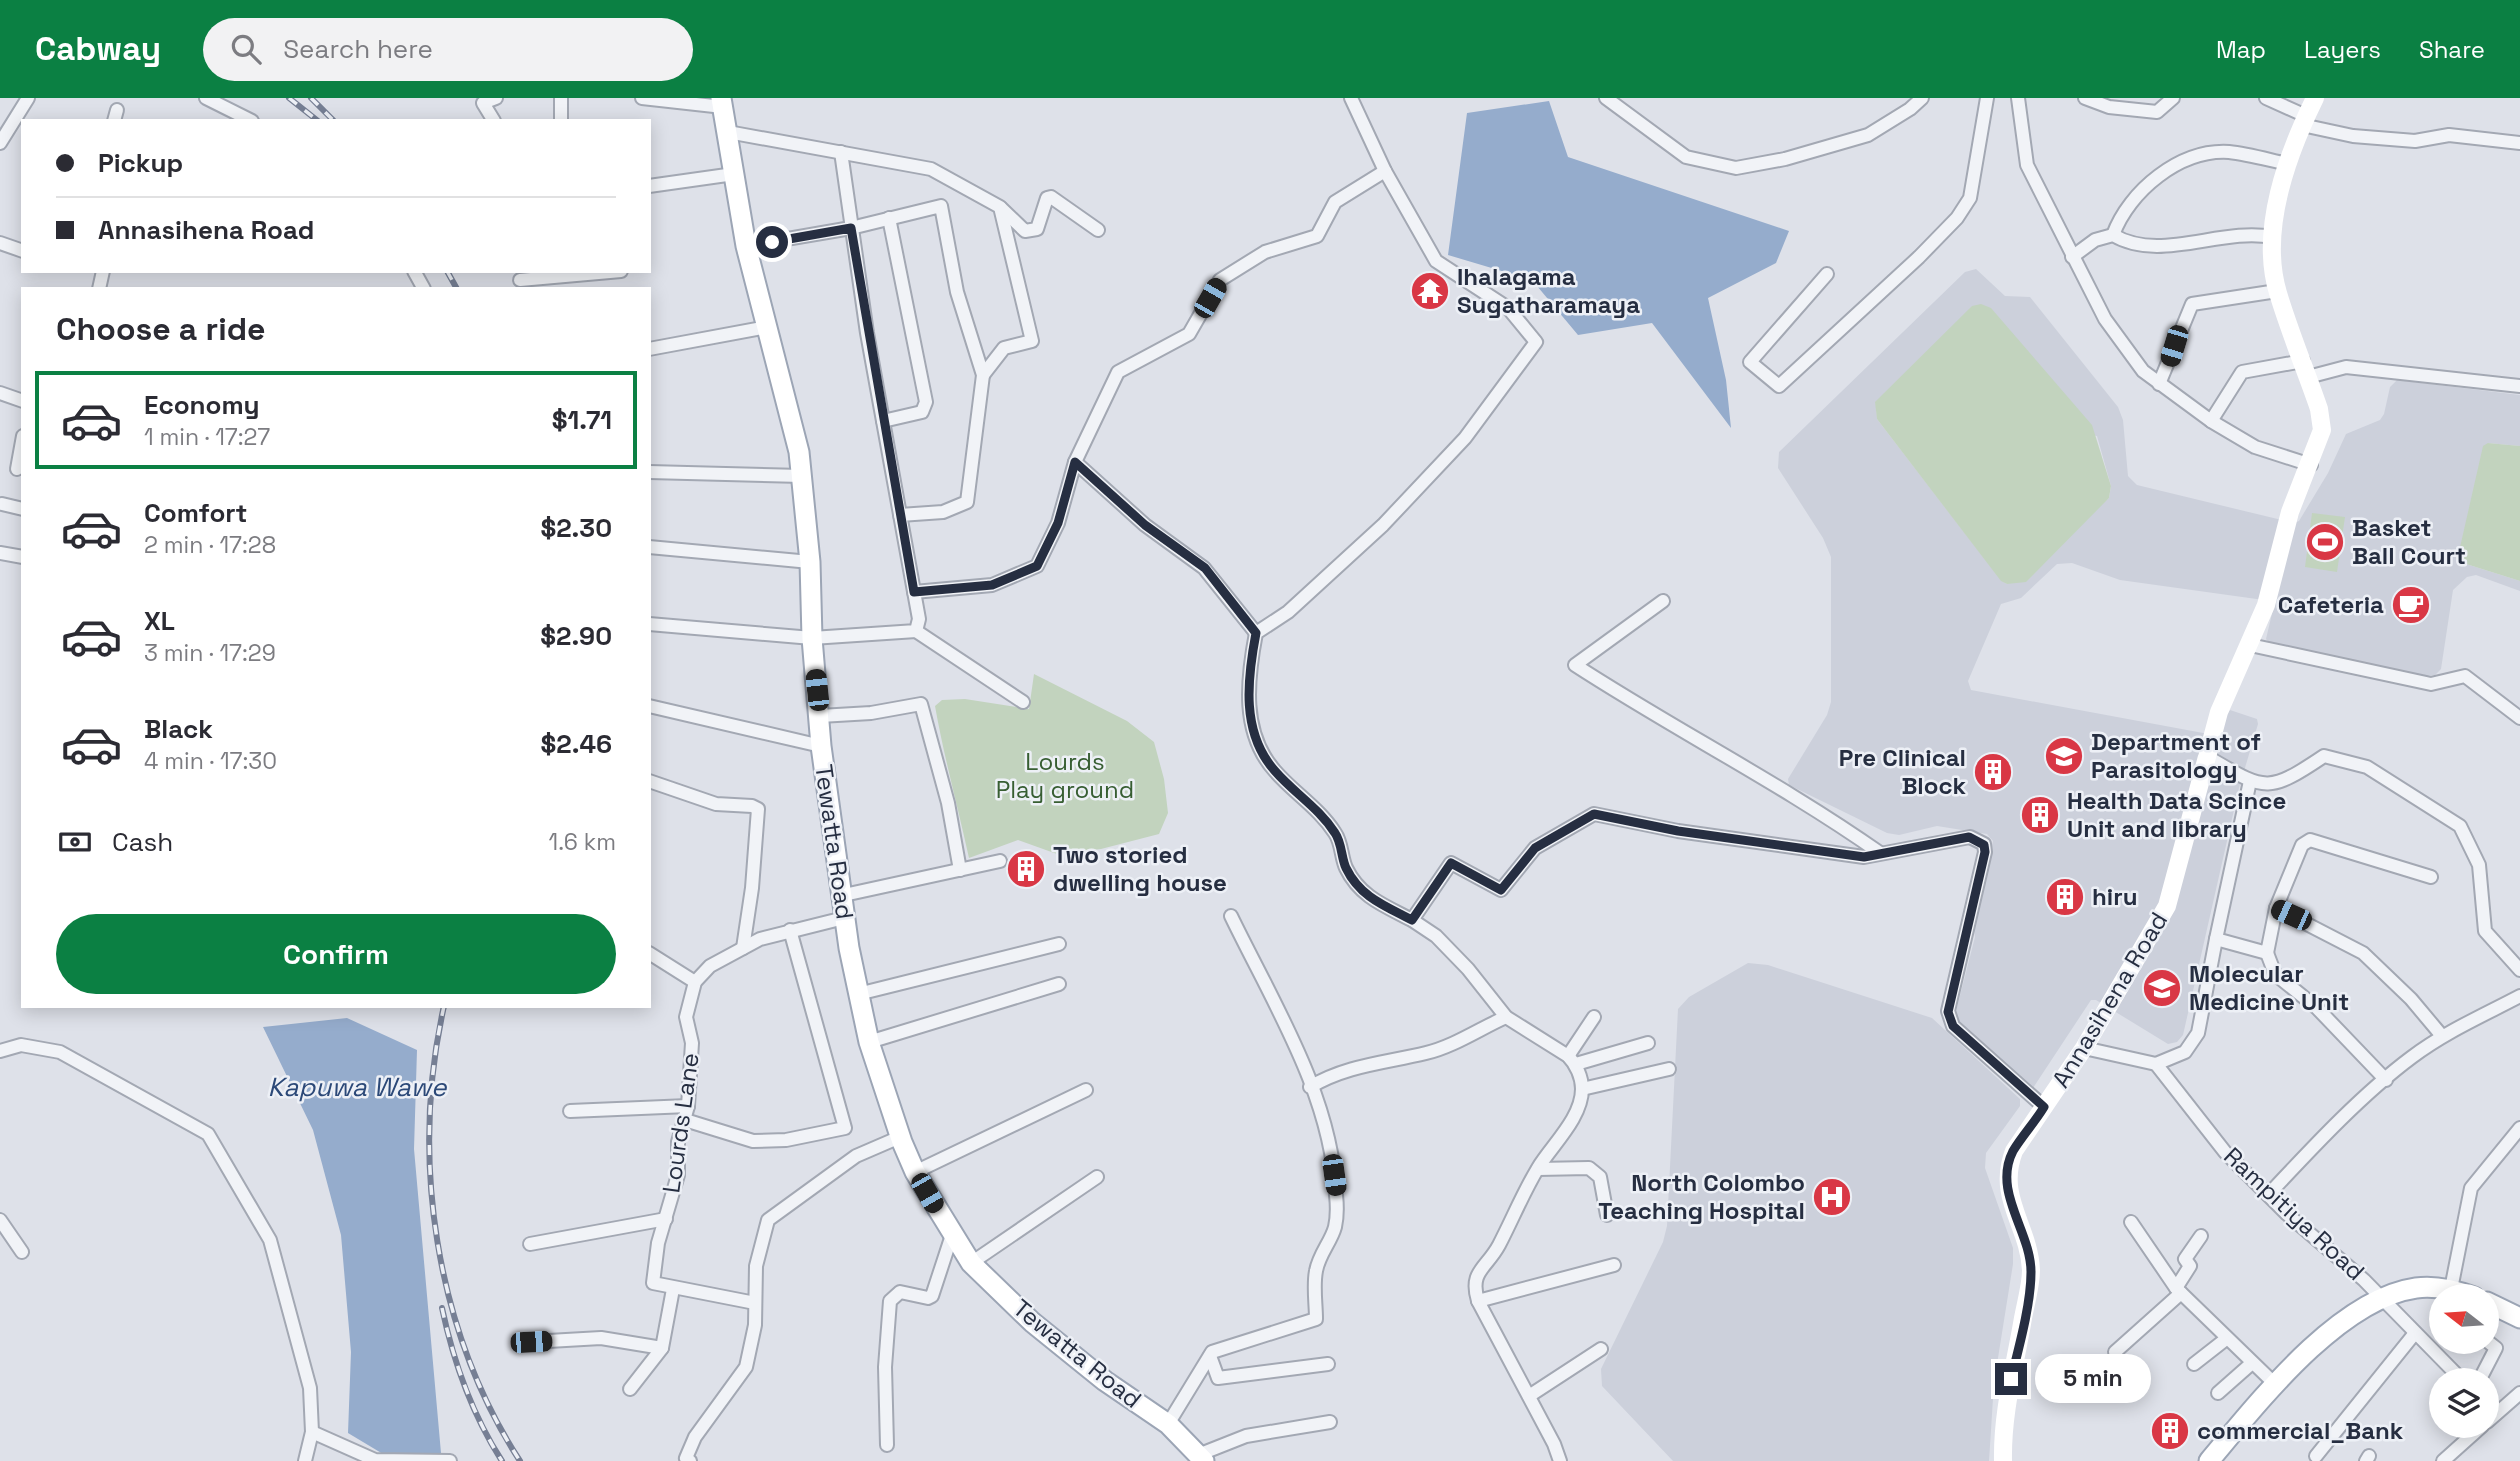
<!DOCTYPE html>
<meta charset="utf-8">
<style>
body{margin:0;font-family:"Space Grotesk",sans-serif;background:#f2f2f3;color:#2b2b33;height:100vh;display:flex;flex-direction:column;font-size:26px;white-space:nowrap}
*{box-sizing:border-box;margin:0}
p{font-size:23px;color:#7c7c81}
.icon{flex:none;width:38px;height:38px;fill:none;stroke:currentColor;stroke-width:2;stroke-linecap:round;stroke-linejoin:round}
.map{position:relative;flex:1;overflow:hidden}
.details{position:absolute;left:21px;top:189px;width:630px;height:721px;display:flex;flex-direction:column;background:#fff;border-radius:0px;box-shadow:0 4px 18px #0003}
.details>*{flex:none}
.guide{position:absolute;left:21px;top:21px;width:630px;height:154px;border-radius:0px;box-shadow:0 4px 18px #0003;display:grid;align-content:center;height:154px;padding:0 35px;background:#fff}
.needle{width:46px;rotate:287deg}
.tools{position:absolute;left:2429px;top:1186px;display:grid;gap:14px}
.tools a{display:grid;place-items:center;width:70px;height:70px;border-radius:50%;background:#fff;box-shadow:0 4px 18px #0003;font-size:35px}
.end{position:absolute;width:32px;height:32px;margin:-16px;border:9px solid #262e41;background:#fff;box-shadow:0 0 0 4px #fff}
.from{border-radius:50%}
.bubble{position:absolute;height:49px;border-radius:24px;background:#fff;box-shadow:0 4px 18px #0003;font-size:23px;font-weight:700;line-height:49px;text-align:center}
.car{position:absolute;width:21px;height:42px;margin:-21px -10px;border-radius:9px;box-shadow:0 0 5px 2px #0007;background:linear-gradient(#222 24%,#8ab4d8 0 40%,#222 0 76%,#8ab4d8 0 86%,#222 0)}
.guide b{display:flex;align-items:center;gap:24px;height:66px;font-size:26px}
.guide b+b{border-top:2px solid #e1e1e2}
.guide i{width:18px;height:18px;background:#2b2b33}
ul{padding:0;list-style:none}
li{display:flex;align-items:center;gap:21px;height:98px;margin:0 14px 10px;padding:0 21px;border:4px solid transparent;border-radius:0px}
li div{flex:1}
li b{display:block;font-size:26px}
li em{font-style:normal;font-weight:700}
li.selected{border-color:#0b8043}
li>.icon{width:63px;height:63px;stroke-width:1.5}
h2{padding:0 35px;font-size:32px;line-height:84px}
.pay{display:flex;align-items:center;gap:18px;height:77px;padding:0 35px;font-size:26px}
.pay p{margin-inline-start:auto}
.button{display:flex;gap:14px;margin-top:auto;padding:14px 35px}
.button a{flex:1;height:80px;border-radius:42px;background:#0b8043;color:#fff;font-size:28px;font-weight:700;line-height:80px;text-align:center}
header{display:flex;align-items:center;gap:42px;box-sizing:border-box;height:98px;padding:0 35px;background:#0b8043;color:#fff}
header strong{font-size:33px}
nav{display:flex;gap:38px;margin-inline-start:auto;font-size:24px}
.search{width:490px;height:63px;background:#f2f2f3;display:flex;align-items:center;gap:18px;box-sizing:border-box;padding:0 24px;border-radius:38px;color:#7c7c81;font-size:26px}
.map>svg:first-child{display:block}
.built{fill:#ccd0db;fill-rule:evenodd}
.green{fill:#c2d3be}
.water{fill:#95accc}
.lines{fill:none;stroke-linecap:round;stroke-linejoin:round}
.street-casing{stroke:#a3a8b3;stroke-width:16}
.primary-casing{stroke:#9ca5b5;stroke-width:23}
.street{stroke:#f1f3f7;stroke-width:12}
.secondary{stroke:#fff;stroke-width:18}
.primary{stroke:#fff;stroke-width:19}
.rail-casing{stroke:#767f94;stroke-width:6}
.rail{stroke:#edf0f6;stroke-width:3.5;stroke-dasharray:10;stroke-linecap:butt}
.route{stroke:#262e41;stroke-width:9}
.labels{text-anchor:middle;stroke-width:5;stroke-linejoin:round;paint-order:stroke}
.poi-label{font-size:24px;font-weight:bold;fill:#262e41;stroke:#edf0f6;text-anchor:start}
.park-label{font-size:24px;fill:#375e32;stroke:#edf0f6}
.street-label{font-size:24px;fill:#262e41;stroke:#edf0f6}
.water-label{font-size:26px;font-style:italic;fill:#2c4978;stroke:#edf0f6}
</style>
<header>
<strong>Cabway</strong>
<div class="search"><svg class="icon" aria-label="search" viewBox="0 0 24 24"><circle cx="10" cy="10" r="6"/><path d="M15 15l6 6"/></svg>Search here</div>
<nav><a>Map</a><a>Layers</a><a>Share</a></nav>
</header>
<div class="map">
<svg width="2520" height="1363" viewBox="0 0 2520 1363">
<rect width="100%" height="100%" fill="#dee1e9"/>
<g class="built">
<path d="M1976 171 2005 198 2030 199 2118 309 2123 322 2128 378 2137 387 2294 425 2299 423 2328 375 2346 336 2380 322 2384 316 2390 289 2397 282 2520 297V348L2488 345 2463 465 2520 483V493L2476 477 2467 479 2453 492 2441 571 2435 577 2417 578 2270 546 2266 541 2274 507 2271 503 2120 482 2072 465 2057 466 2021 500 2001 506 1968 583 1971 592 2214 637 2230 612 2257 621 2258 626 2239 690 2183 937 2177 944 2168 946 2096 902H2091L2033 990H2025L1959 927 1955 917 1975 839 1973 823 1993 743 1987 736 1937 728 1899 737 1887 735 1789 687 1788 681 1827 617 1831 604V459L1823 440 1778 370 1779 354 1965 174ZM1876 304 2097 338 2111 388 2109 400 2007 486 2001 482 1877 321Z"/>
<polygon points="1748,865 1768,867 1932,920 2020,1001 2020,1008 1986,1055 1985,1070 2013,1150 2013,1166 1994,1285 1989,1363 1673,1363 1602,1288 1601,1271 1663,1144 1667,1128 1678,911 1689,899"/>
</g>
<g class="green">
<polygon points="1981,206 1991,210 2092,327 2111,388 2109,400 2026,484 2007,486 2001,483 1877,321 1875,304 1972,208"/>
<polygon points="2488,345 2520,348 2520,483 2463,465 2458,458 2483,348"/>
<polygon points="2312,415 2345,419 2337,474 2305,469"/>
<path d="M1034 576 1127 623 1154 644 1164 681 1168 715 1159 736 1101 751 1057 756 1018 742 969 760C958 709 944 659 935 608L942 602 965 601 1029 611Z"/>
</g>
<g class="water">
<polygon points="1549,3 1568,59 1789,133 1776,165 1708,200 1726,282 1731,330 1652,225 1578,237 1532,182 1448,157 1467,15"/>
<polygon points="347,920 417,952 414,1051 441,1355 383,1356 348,1335 351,1254 341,1137 313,1032 263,929"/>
</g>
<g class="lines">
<g class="street-casing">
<g id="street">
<polyline points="206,0 252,23"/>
<polyline points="561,0 561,23"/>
<polyline points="642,0 723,9"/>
<path d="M1351 0 1385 73 1436 163 1508 210 1536 244 1465 340 1383 427 1288 514 1256 535C1247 582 1241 635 1275 673 1294 695 1319 710 1335 735 1342 745 1341 759 1346 770 1360 799 1385 808 1412 822"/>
<polyline points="1606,0 1686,59 1736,70 1785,61 1868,37 1910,11 1922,0"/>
<polyline points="2018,0 2027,67 2105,221 2143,273 2211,323 2255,349 2311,367"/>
<polyline points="2085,0 2109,9 2157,14 2173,0"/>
<polyline points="2266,0 2306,18"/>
<polyline points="114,23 117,12"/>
<polyline points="494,23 483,5 496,0"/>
<polyline points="2302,27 2353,38 2415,43 2449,37 2520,45"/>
<polyline points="728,34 931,71 1000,109 1032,243 1004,250 983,277"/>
<polyline points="0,45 28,0"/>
<polyline points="649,88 734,76"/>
<polyline points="1001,110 1025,133 1037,131 1047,100 1051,99 1098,132"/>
<path d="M2113 137C2129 93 2180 51 2229 54 2248 56 2269 62 2288 66"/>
<polyline points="0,145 23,153"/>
<polyline points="746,148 851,130 941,108 957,194 983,277 967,404 943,414 900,417"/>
<path d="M2072 159 2095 142 2113 137C2160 165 2221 129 2272 139"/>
<polyline points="414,173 424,191"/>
<polyline points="1827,176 1750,264 1779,288 1919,159 1957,120 1970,100 1987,0"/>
<polyline points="520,182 621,173"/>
<polyline points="99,191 103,173"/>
<polyline points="649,251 767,229"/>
<polyline points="2308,279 2346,269 2520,288"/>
<polyline points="2159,286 2192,206 2277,193"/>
<polyline points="0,295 23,303"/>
<polyline points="883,323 922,314 926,304 889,120"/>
<polyline points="2211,323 2242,274 2303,263"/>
<polyline points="1075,364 1118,274 1189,236 1220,182 1265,154 1317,138 1335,104 1385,73"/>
<polyline points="17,371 23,338"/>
<polyline points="649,374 802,378"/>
<polyline points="2,406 23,411"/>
<polyline points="649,449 810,464"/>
<polyline points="0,455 23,459"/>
<polyline points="914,494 992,487 1037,468 1058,425 1075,364 1145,427 1204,470 1256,535"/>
<path d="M1663 503 1575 567C1675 632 1782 686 1880 755"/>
<polyline points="649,526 812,540 916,533 919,521 867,235 841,54"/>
<polyline points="916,533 1023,604"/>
<polyline points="2250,547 2431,586 2465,578 2520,620"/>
<polyline points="649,608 821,648"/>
<polyline points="820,618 871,615 921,606 948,705 960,772"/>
<path d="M2206 658C2265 692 2266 697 2324 658L2367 669 2460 728 2479 767 2485 833 2520 872"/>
<polyline points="649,683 716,706 752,708 758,711 752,790 743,850"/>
<polyline points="844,797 1000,763"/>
<polyline points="2276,810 2363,855 2411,901 2442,938"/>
<polyline points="2216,841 2250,683"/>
<polyline points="649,855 695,884"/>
<polyline points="2267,855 2275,876 2317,910 2386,982"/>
<polyline points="858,896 1059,846"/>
<polyline points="869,944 1059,886"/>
<polyline points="2084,950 2156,966 2185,954 2198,935 2216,841 2267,855 2276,810 2302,747 2310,742 2431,779"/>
<polyline points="0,953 21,947 60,954 208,1036 270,1142 310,1290 312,1334"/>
<polyline points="1568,958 1594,919"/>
<polyline points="1576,966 1648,945"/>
<polyline points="2156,966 2225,1054 2287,1116 2364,1182 2463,1283"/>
<path d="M1310 989C1347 967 1385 965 1426 955 1453 949 1481 930 1506 919"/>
<polyline points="1582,991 1669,971"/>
<polyline points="570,1013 688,1008"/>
<polyline points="685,1022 753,1043 786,1042 845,1030 790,832"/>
<polyline points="1538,1071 1589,1070 1600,1079 1607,1117"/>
<polyline points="915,1074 1086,992"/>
<path d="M2268 1097C2312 1050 2361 997 2412 959 2445 934 2484 917 2520 898"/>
<polyline points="0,1122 22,1154"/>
<polyline points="2131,1124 2176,1190 2275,1286"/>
<polyline points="530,1146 666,1121"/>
<polyline points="971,1165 1097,1079"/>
<polyline points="2176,1190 2190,1168 2185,1161 2201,1138"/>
<polyline points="2451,1191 2471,1090 2520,1030"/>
<polyline points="1478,1203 1614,1167"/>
<polyline points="755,1205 653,1185 658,1145 678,1077 678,1044 688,1008 692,945 686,919 695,884 710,868 760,841 844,820"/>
<polyline points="531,1244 601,1240 662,1250 673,1191"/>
<polyline points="2115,1254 2181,1195"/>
<polyline points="1210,1258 1218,1280 1328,1266"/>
<polyline points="2194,1266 2226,1241"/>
<polyline points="2479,1283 2496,1250 2487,1243"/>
<polyline points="630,1291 662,1250"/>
<polyline points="2218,1295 2252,1265"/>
<polyline points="1529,1298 1601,1251"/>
<polyline points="2487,1324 2520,1295"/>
<path d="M1168 1326 1212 1254 1316 1221C1316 1206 1313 1188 1316 1173 1319 1156 1331 1144 1335 1129 1337 1120 1337 1106 1336 1097 1332 998 1273 905 1231 818"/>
<polyline points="887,1347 885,1269 890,1203 900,1194 928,1200 932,1198 952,1137"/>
<polyline points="1198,1357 1246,1338 1330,1324"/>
<polyline points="2316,1358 2415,1235"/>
<polyline points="305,1363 312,1334 375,1362 450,1363"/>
<polyline points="690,1363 686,1360 695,1339 746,1269 755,1227 756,1168 768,1122 856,1058 900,1039"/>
<path d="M1560 1363 1554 1346 1478 1203C1469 1173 1486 1171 1499 1147 1512 1122 1523 1095 1538 1070 1552 1047 1582 1020 1582 991 1582 979 1576 966 1568 958L1506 919 1468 871 1436 838 1412 822 1451 765 1501 792 1535 750 1594 716 1678 733 1864 759 1970 739 1984 746 1985 754 1948 913 1953 928 2044 1009"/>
<polyline points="2366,1363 2369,1358"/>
<polyline points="2443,1363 2482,1328"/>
</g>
</g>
<g class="primary-casing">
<g id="primary">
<polyline points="721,0 746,148 799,354 810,464 812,540 821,648 849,850 869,944 902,1044 915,1074 971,1165 1032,1224 1105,1283 1168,1326 1204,1363"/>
<polyline points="2487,1204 2520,1220"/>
<path d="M2209 1363C2257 1306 2338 1201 2416 1190 2436 1187 2455 1192 2474 1199"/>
</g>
</g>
<use href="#street" class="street"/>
<path class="secondary" d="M2003 1363C2002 1314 2015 1268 2023 1220 2026 1204 2031 1187 2031 1172 2029 1127 1996 1100 2014 1053L2084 950 2167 808 2219 614 2266 507 2290 414 2322 332 2319 311C2306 273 2290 235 2278 195 2259 132 2287 57 2315 0"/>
<use href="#primary" class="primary"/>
<g class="rail-casing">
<g id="rail">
<polyline points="289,0 318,23"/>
<polyline points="311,0 334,23"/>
<polyline points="447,173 457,191"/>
<path d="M444 908C410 1060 435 1232 520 1363"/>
<path d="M442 1210C453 1262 473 1318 502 1363"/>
</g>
</g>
<use href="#rail" class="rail"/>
</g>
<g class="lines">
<path class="route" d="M772 144 851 130 914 494 992 487 1037 468 1058 425 1075 364 1145 427 1205 470 1256 535C1247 582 1241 635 1275 673 1294 695 1319 710 1335 735 1342 745 1341 759 1346 770 1360 799 1385 808 1412 822L1451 765 1501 792 1535 750 1594 716 1678 733 1864 759 1969 739 1984 747 1985 754 1948 914 1953 928 2044 1009C2035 1024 2022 1038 2013 1053 1992 1094 2031 1133 2031 1174 2031 1206 2019 1249 2011 1281"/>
</g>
<defs>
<g id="temple-disc" transform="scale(2.0125)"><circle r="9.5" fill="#d93745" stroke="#edf0f6"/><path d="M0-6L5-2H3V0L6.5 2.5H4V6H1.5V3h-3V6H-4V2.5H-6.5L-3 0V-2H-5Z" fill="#fff"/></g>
<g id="stadium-disc" transform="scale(2.0125)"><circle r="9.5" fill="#d93745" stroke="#edf0f6"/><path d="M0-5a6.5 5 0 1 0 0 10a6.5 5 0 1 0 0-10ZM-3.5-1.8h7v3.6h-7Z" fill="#fff"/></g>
<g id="cafe-disc" transform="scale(2.0125)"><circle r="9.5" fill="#d93745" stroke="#edf0f6"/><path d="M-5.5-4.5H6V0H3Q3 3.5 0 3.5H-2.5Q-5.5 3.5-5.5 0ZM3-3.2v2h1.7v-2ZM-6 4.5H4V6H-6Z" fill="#fff"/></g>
<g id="university-disc" transform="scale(2.0125)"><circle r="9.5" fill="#d93745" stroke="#edf0f6"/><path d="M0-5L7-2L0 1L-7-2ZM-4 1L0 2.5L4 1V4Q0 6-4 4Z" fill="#fff"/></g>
<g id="building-disc" transform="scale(2.0125)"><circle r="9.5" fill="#d93745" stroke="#edf0f6"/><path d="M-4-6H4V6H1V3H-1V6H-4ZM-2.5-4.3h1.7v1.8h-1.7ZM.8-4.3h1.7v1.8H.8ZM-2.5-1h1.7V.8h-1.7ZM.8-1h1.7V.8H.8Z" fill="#fff"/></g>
<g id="hospital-disc" transform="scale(2.0125)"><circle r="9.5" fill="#d93745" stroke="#edf0f6"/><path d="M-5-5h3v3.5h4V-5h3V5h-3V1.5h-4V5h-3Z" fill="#fff"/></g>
</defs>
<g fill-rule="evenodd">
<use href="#temple-disc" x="1430" y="193"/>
<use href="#stadium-disc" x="2325" y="444"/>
<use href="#cafe-disc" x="2411" y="507"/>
<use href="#university-disc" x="2064" y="658"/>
<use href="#building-disc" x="1993" y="674"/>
<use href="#building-disc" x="2040" y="717"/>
<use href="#building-disc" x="1026" y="771"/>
<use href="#building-disc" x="2065" y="799"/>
<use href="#university-disc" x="2162" y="890"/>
<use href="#hospital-disc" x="1832" y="1099"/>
<use href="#building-disc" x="2170" y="1333"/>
</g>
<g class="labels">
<g class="poi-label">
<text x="1457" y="187">Ihalagama<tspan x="1457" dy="28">Sugatharamaya</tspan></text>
<text x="2352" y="438">Basket<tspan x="2352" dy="28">Ball Court</tspan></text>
<text x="2384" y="515" text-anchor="end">Cafeteria</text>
<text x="2091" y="652">Department of<tspan x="2091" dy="28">Parasitology</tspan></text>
<text x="1966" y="668" text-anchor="end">Pre Clinical<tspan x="1966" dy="28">Block</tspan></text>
<text x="2067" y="711">Health Data Scince<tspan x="2067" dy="28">Unit and library</tspan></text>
<text x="1053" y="765">Two storied<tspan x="1053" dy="28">dwelling house</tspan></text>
<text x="2092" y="807">hiru</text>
<text x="2189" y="884">Molecular<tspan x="2189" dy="28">Medicine Unit</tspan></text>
<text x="1805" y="1093" text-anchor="end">North Colombo<tspan x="1805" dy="28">Teaching Hospital</tspan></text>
<text x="2197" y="1341">commercial_Bank</text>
</g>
<g class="park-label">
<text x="1065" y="672">Lourds<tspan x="1065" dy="28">Play ground</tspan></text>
</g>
<g class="street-label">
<text transform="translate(834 744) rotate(82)" y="8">Tewatta Road</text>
<text transform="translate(2110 902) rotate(-59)" y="8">Annasihena Road</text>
<text transform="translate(681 1025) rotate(-82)" y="8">Lourds Lane</text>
<text transform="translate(2294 1116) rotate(43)" y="8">Rampitiya Road</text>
<text transform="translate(1077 1256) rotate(39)" y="8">Tewatta Road</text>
</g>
<g class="water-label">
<text x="357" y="998">Kapuwa Wawe</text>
</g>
</g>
</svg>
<div class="tools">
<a><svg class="needle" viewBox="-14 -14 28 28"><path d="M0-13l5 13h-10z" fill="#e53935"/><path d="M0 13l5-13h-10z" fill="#7c7c81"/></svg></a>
<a><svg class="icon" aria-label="layers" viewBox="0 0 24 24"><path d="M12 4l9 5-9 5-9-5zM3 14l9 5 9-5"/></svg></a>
</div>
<i class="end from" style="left:772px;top:144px"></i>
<i class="end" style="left:2011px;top:1281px"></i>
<div class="bubble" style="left:2035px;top:1256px;width:116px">5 min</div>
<i class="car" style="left:1210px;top:200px;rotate:30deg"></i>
<i class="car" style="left:2174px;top:248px;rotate:197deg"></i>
<i class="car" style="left:817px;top:592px;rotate:354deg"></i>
<i class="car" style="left:2291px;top:817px;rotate:294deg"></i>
<i class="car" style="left:1334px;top:1077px;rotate:172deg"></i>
<i class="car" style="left:927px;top:1095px;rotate:150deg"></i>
<i class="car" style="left:531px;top:1244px;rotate:87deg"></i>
<div class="guide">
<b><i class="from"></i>Pickup</b>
<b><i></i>Annasihena Road</b>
</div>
<section class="details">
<h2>Choose a ride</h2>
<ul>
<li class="selected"><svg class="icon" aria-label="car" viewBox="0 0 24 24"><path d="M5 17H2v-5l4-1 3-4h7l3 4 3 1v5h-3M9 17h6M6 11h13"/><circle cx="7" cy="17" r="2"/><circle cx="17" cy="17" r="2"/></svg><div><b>Economy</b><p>1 min · 17:27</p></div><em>$1.71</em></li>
<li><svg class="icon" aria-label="car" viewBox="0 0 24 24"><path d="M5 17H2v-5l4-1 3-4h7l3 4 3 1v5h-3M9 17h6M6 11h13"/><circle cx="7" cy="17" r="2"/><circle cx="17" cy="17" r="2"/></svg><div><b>Comfort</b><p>2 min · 17:28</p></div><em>$2.30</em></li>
<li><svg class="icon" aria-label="car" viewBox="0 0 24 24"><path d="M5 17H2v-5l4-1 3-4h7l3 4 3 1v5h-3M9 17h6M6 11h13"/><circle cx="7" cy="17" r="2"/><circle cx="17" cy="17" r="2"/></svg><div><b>XL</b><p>3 min · 17:29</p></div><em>$2.90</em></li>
<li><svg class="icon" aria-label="car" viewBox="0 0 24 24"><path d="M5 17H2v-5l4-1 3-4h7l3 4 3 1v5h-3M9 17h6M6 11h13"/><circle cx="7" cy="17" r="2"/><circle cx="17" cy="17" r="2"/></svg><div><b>Black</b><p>4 min · 17:30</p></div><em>$2.46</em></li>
</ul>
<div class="pay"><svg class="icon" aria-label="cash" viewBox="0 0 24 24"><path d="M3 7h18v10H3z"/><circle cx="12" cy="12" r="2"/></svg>Cash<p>1.6 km</p></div>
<div class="button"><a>Confirm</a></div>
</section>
</div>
